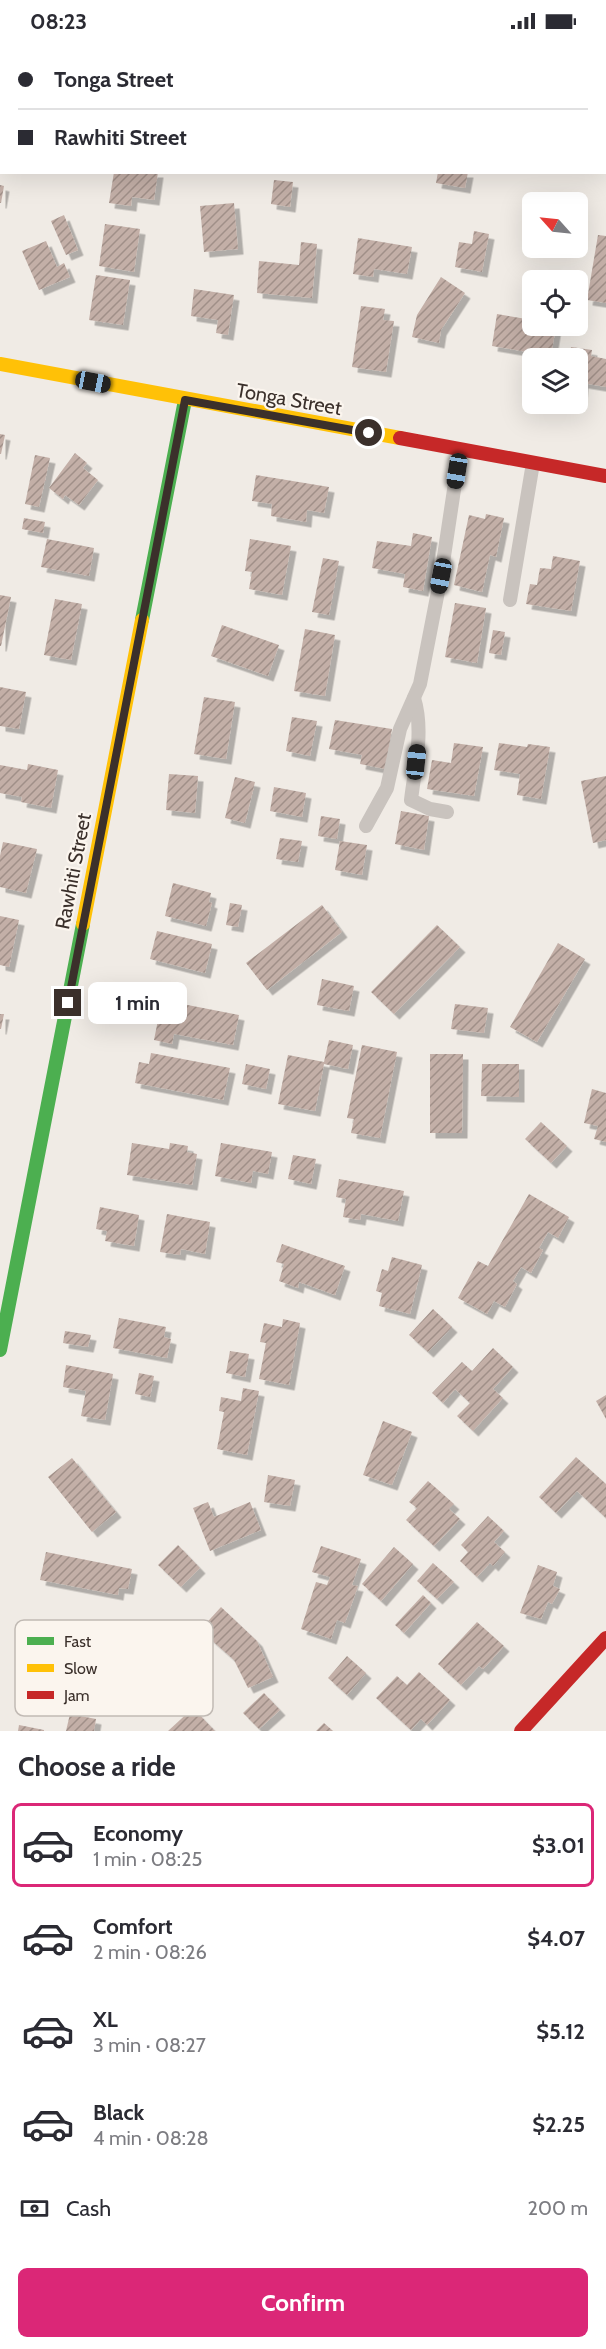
<!DOCTYPE html>
<meta charset="utf-8">
<style>
body{margin:0;font-family:Cabin,sans-serif;background:#f2f2f3;color:#2b2b33;height:100vh;display:flex;flex-direction:column;font-size:22px;white-space:nowrap}
*{box-sizing:border-box;margin:0}
p{font-size:20px;color:#7c7c81}
.icon{flex:none;width:33px;height:33px;fill:none;stroke:currentColor;stroke-width:2;stroke-linecap:round;stroke-linejoin:round}
.map{position:relative;height:1689px;overflow:hidden}
.panel{display:flex;flex-direction:column;background:#fff;flex:1}
.panel>*{flex:none}
.banner{position:absolute;left:0px;top:0px;width:606px;height:132px;box-shadow:0 6px 24px #0002;display:grid;align-content:center;height:132px;padding:0 18px;background:#fff}
.needle{width:39px;rotate:297deg}
.fabs{position:absolute;left:522px;top:150px;display:grid;gap:12px}
.fabs a{display:grid;place-items:center;width:66px;height:66px;border-radius:9px;background:#fff;box-shadow:0 6px 24px #0002;font-size:30px}
.end{position:absolute;width:27px;height:27px;margin:-14px;border:8px solid #3b302b;background:#fff;box-shadow:0 0 0 3px #fff}
.from{border-radius:50%}
.bubble{position:absolute;height:42px;border-radius:9px;background:#fff;box-shadow:0 6px 24px #0002;font-size:20px;font-weight:700;line-height:42px;text-align:center}
.car{position:absolute;width:18px;height:36px;margin:-18px -9px;border-radius:8px;box-shadow:0 0 4px 2px #0007;background:linear-gradient(#222 24%,#8ab4d8 0 40%,#222 0 76%,#8ab4d8 0 86%,#222 0)}
.banner b{display:flex;align-items:center;gap:21px;height:57px;font-size:22px}
.banner b+b{border-top:2px solid #e1e1e2}
.banner i{width:15px;height:15px;background:#2b2b33}
ul{padding:0;list-style:none}
li{display:flex;align-items:center;gap:18px;height:84px;margin:0 12px 9px;padding:0 6px;border:3px solid transparent;border-radius:9px}
li div{flex:1}
li b{display:block;font-size:22px}
li em{font-style:normal;font-weight:700}
li.selected{border-color:#db2777}
li>.icon{width:54px;height:54px;stroke-width:1.5}
h2{padding:0 18px;font-size:27px;line-height:72px}
.pay{display:flex;align-items:center;gap:15px;height:66px;padding:0 18px;font-size:22px}
.pay p{margin-inline-start:auto}
.cta{display:flex;gap:12px;margin-top:auto;padding:12px 18px}
.cta a{flex:1;height:69px;border-radius:9px;background:#db2777;color:#fff;font-size:24px;font-weight:700;line-height:69px;text-align:center}
.status{display:flex;justify-content:space-between;align-items:center;height:42px;padding:0 30px;background:#fff;direction:ltr}
.status svg{height:16px;fill:currentColor}
.map>svg:first-child{display:block}
.building{fill:url(#building-hatch);filter:url(#shadow)}
.lines{fill:none;stroke-linecap:round;stroke-linejoin:round}
.lane{stroke:#c9c3be;stroke-width:14}
.fast{stroke:#4caf50;stroke-width:14}
.slow{stroke:#ffc107;stroke-width:14}
.jam{stroke:#c62828;stroke-width:14}
.route{stroke:#3b302b;stroke-width:8}
.labels{text-anchor:middle;stroke-width:4.5;stroke-linejoin:round;paint-order:stroke}
.street-label{font-size:20px;fill:#3b302b;stroke:#fbf5ee}
.key{fill:#fbf5ee;stroke:#c1bab4;stroke-width:1.5}
.key-label{font-size:16px;fill:#3b302b}
</style>
<div class="status"><b>08:23</b><svg viewBox="0 0 49 12"><path d="M0 12V9h3v3zM5 12V6h3v6zM10 12V3h3v9zM15 12V0h3v12zM26 1h20v11H26zM47 4h2v5h-2z"/></svg></div>
<div class="map">
<svg width="606" height="1689" viewBox="0 0 606 1689">
<defs>
<pattern id="building-hatch" width="6" height="6" patternUnits="userSpaceOnUse" patternTransform="scale(1.5)"><rect width="6" height="6" fill="#c3afa7"/><path d="M-1 1l2-2M0 6l6-6M5 7l2-2" fill="none" stroke="#a08f88"/></pattern>
<filter id="shadow"><feDropShadow dx="5.5" dy="5.5" stdDeviation="0" flood-color="#0004"/></filter>
</defs>
<rect width="100%" height="100%" fill="#f0ebe5"/>
<g class="building">
<polygon points="114,130 158,130 154,158 132,155 131,164 109,161"/>
<polygon points="438,130 468,130 465,146 436,141"/>
<polygon points="274,138 293,140 290,165 271,162"/>
<polygon points="0,143 4,144 1,161 0,161"/>
<polygon points="234,161 238,207 204,210 200,164"/>
<polygon points="64,173 78,208 66,213 51,179"/>
<polygon points="105,182 140,187 134,230 99,224"/>
<polygon points="474,189 489,192 482,230 455,225 459,200 472,202"/>
<polygon points="598,193 606,194 606,261 587,258"/>
<polygon points="358,196 412,205 407,232 374,227 373,235 353,232"/>
<polygon points="46,199 57,225 64,221 70,235 39,248 22,209"/>
<polygon points="301,200 317,202 312,256 257,251 259,219 299,223"/>
<polygon points="96,233 130,238 123,283 89,278"/>
<polygon points="441,235 465,251 441,288 439,301 412,295 417,273"/>
<polygon points="194,247 234,253 228,293 216,291 218,278 191,274"/>
<polygon points="361,264 385,267 383,278 394,279 386,330 352,325"/>
<polygon points="497,272 532,278 532,284 556,284 551,314 492,304"/>
<polygon points="571,305 592,308 591,314 606,317 606,345 583,341 582,351 578,351 578,316 569,316"/>
<polygon points="0,392 5,393 1,412 0,412"/>
<polygon points="75,411 87,421 83,426 98,438 79,463 65,453 63,457 49,446"/>
<polygon points="35,413 50,416 39,465 25,462"/>
<polygon points="256,433 329,445 324,471 307,468 306,480 271,474 272,462 252,459"/>
<polygon points="486,472 504,476 496,515 490,513 482,550 454,543 469,473 485,477"/>
<polygon points="24,476 45,480 43,491 22,487"/>
<polygon points="413,491 432,495 423,549 403,545 405,532 372,526 377,499 411,504"/>
<polygon points="47,497 94,506 89,534 41,525"/>
<polygon points="250,497 291,504 282,553 249,547 252,530 245,529"/>
<polygon points="553,514 580,519 571,569 526,562 530,542 537,543 540,526 551,527"/>
<polygon points="323,516 339,519 329,573 312,570"/>
<polygon points="0,553 11,555 1,604 0,604"/>
<polygon points="55,557 82,562 71,618 44,613"/>
<polygon points="455,561 486,566 477,621 445,615"/>
<polygon points="222,583 279,603 268,634 211,614"/>
<polygon points="305,587 335,593 325,654 294,649"/>
<polygon points="493,588 505,590 501,613 489,611"/>
<polygon points="0,645 26,650 19,687 0,684"/>
<polygon points="204,655 235,660 226,717 194,712"/>
<polygon points="292,675 317,679 310,714 286,709"/>
<polygon points="335,678 392,687 385,727 360,722 362,713 329,707"/>
<polygon points="454,701 483,705 474,754 427,747 432,718 451,721"/>
<polygon points="499,701 527,705 528,702 550,705 541,757 517,753 520,732 494,728"/>
<polygon points="28,722 58,728 51,766 21,760 22,755 0,751 0,723 27,728"/>
<polygon points="169,732 198,734 195,771 166,768"/>
<polygon points="606,734 606,798 593,801 581,739"/>
<polygon points="235,735 255,740 245,781 225,776"/>
<polygon points="274,745 306,751 302,775 270,769"/>
<polygon points="401,769 429,774 424,808 395,802"/>
<polygon points="321,774 340,777 337,797 318,794"/>
<polygon points="280,796 302,799 298,820 276,817"/>
<polygon points="340,799 367,803 362,833 335,828"/>
<polygon points="3,800 37,807 26,851 0,845 0,814"/>
<polygon points="173,841 211,851 209,860 212,861 206,884 165,874"/>
<polygon points="230,861 242,863 238,885 226,883"/>
<polygon points="322,863 342,890 267,948 246,921"/>
<polygon points="0,874 19,878 9,925 0,923"/>
<polygon points="437,883 460,905 394,972 371,950"/>
<polygon points="157,889 212,902 205,931 150,917"/>
<polygon points="558,901 585,917 537,1000 510,985"/>
<polygon points="322,937 354,944 349,969 317,963"/>
<polygon points="162,958 239,973 233,1003 174,992 172,1002 154,998"/>
<polygon points="455,962 488,966 484,991 451,987"/>
<polygon points="0,972 4,972 1,987 0,987"/>
<polygon points="329,998 353,1003 348,1027 324,1022 315,1069 278,1062 288,1013 324,1020"/>
<polygon points="362,1003 397,1010 380,1096 351,1091 354,1077 347,1076"/>
<polygon points="151,1011 230,1026 223,1058 135,1041 139,1020 149,1022"/>
<polygon points="430,1012 463,1012 462,1091 430,1091"/>
<polygon points="246,1022 270,1027 266,1047 242,1042"/>
<polygon points="482,1022 519,1022 519,1055 481,1054"/>
<polygon points="592,1047 606,1051 606,1100 594,1097 598,1084 584,1081"/>
<polygon points="541,1080 567,1104 551,1121 525,1097"/>
<polygon points="132,1101 169,1107 170,1101 188,1104 187,1110 197,1112 192,1143 127,1133"/>
<polygon points="221,1101 272,1110 268,1132 253,1129 251,1141 215,1134"/>
<polygon points="293,1113 316,1117 311,1142 288,1137"/>
<polygon points="339,1137 404,1149 398,1179 361,1172 360,1178 343,1175 346,1157 336,1155"/>
<polygon points="529,1152 569,1175 558,1196 548,1190 539,1206 543,1208 531,1231 521,1225 513,1239 517,1242 505,1265 494,1259 487,1272 458,1256 478,1219 488,1224"/>
<polygon points="100,1165 139,1173 134,1204 105,1199 107,1189 96,1187"/>
<polygon points="167,1172 210,1180 205,1212 181,1207 180,1213 160,1210"/>
<polygon points="282,1202 345,1224 335,1253 299,1240 298,1246 279,1239 284,1222 276,1220"/>
<polygon points="392,1215 422,1223 410,1272 379,1264 382,1251 376,1249 382,1227 388,1229"/>
<polygon points="433,1267 452,1285 428,1310 409,1293"/>
<polygon points="119,1276 166,1285 164,1295 171,1297 167,1316 113,1306"/>
<polygon points="283,1277 300,1281 289,1343 259,1337 266,1301 260,1300 264,1281 282,1285"/>
<polygon points="65,1289 91,1293 88,1305 63,1301"/>
<polygon points="493,1306 513,1325 493,1347 503,1356 473,1389 457,1374 470,1361 455,1347 443,1361 432,1351 462,1320 472,1329"/>
<polygon points="230,1309 249,1312 245,1335 226,1331"/>
<polygon points="66,1323 113,1332 105,1378 81,1374 86,1349 63,1345"/>
<polygon points="139,1331 154,1334 150,1355 135,1352"/>
<polygon points="243,1346 259,1349 247,1413 217,1407 224,1370 219,1369 221,1355 241,1359"/>
<polygon points="606,1353 606,1377 596,1359"/>
<polygon points="383,1379 412,1390 392,1443 363,1433"/>
<polygon points="576,1415 606,1442 606,1476 577,1449 556,1471 539,1455"/>
<polygon points="72,1416 116,1470 92,1490 48,1435"/>
<polygon points="268,1433 295,1438 290,1464 264,1460"/>
<polygon points="428,1439 454,1462 449,1467 460,1477 434,1504 406,1478 417,1466 409,1460"/>
<polygon points="208,1460 214,1475 250,1460 261,1488 210,1509 193,1466"/>
<polygon points="488,1474 504,1489 494,1500 505,1510 493,1524 490,1521 477,1535 460,1519 468,1510 461,1503"/>
<polygon points="178,1503 200,1526 181,1545 158,1523"/>
<polygon points="321,1504 361,1517 352,1543 358,1544 345,1581 337,1578 331,1597 301,1587 316,1540 327,1543 330,1535 312,1530"/>
<polygon points="394,1505 413,1522 381,1559 362,1542"/>
<polygon points="46,1510 132,1527 128,1547 119,1546 118,1553 40,1538"/>
<polygon points="433,1521 454,1540 437,1557 417,1539"/>
<polygon points="538,1523 557,1530 553,1544 560,1547 552,1562 548,1560 541,1577 520,1571"/>
<polygon points="423,1553 431,1561 404,1591 395,1583"/>
<polygon points="221,1565 257,1599 273,1635 248,1646 234,1618 200,1588"/>
<polygon points="477,1580 504,1604 483,1627 479,1624 461,1643 438,1622"/>
<polygon points="347,1614 366,1631 347,1653 328,1636"/>
<polygon points="419,1630 450,1658 427,1683 421,1677 411,1688 376,1656 397,1634 407,1643"/>
<polygon points="264,1651 280,1668 259,1687 243,1671"/>
<polygon points="193,1666 215,1689 168,1689"/>
<polygon points="70,1672 96,1677 94,1689 66,1689"/>
<polygon points="324,1681 333,1689 316,1689"/>
<polygon points="19,1683 44,1688 44,1689 18,1689"/>
</g>
<g class="lines">
<g class="lane">
<polyline points="510,558 533,421"/>
<path d="M414 656C424 688 415 725 411 758L430 767 447 770"/>
<polyline points="366,784 387,746 400,687 420,642 441,534 460,408"/>
</g>
<g class="fast">
<polyline points="142,578 185,358"/>
<polyline points="0,1308 83,882"/>
</g>
<g class="slow">
<polyline points="0,322 400,396"/>
<polyline points="83,882 142,578"/>
</g>
<g class="jam">
<polyline points="400,396 606,434"/>
<polyline points="521,1689 606,1596"/>
</g>
</g>
<g class="lines">
<polyline class="route" points="68,961 185,358 369,391"/>
</g>
<g class="labels">
<g class="street-label">
<text transform="translate(289 357) rotate(10)" y="7">Tonga Street</text>
<text transform="translate(73 829) rotate(-79)" y="7">Rawhiti Street</text>
</g>
</g>
<rect x="15" y="1578" width="198" height="96" rx="9" class="key"/>
<rect x="27" y="1595" width="27" height="8" fill="#4caf50"/>
<rect x="27" y="1622" width="27" height="8" fill="#ffc107"/>
<rect x="27" y="1649" width="27" height="8" fill="#c62828"/>
<g class="key-label">
<text x="64" y="1605">Fast</text>
<text x="64" y="1632">Slow</text>
<text x="64" y="1659">Jam</text>
</g>
</svg>
<div class="fabs">
<a><svg class="needle" viewBox="-14 -14 28 28"><path d="M0-13l5 13h-10z" fill="#e53935"/><path d="M0 13l5-13h-10z" fill="#7c7c81"/></svg></a>
<a><svg class="icon" aria-label="locate" viewBox="0 0 24 24"><circle cx="12" cy="12" r="6"/><path d="M12 2v4M12 18v4M2 12h4M18 12h4"/></svg></a>
<a><svg class="icon" aria-label="layers" viewBox="0 0 24 24"><path d="M12 4l9 5-9 5-9-5zM3 14l9 5 9-5"/></svg></a>
</div>
<i class="end from" style="left:369px;top:391px"></i>
<i class="end" style="left:68px;top:961px"></i>
<div class="bubble" style="left:88px;top:940px;width:99px">1 min</div>
<i class="car" style="left:93px;top:340px;rotate:101deg"></i>
<i class="car" style="left:457px;top:429px;rotate:189deg"></i>
<i class="car" style="left:441px;top:534px;rotate:191deg"></i>
<i class="car" style="left:416px;top:720px;rotate:6deg"></i>
<div class="banner">
<b><i class="from"></i>Tonga Street</b>
<b><i></i>Rawhiti Street</b>
</div>
</div>
<section class="panel">
<h2>Choose a ride</h2>
<ul>
<li class="selected"><svg class="icon" aria-label="car" viewBox="0 0 24 24"><path d="M5 17H2v-5l4-1 3-4h7l3 4 3 1v5h-3M9 17h6M6 11h13"/><circle cx="7" cy="17" r="2"/><circle cx="17" cy="17" r="2"/></svg><div><b>Economy</b><p>1 min · 08:25</p></div><em>$3.01</em></li>
<li><svg class="icon" aria-label="car" viewBox="0 0 24 24"><path d="M5 17H2v-5l4-1 3-4h7l3 4 3 1v5h-3M9 17h6M6 11h13"/><circle cx="7" cy="17" r="2"/><circle cx="17" cy="17" r="2"/></svg><div><b>Comfort</b><p>2 min · 08:26</p></div><em>$4.07</em></li>
<li><svg class="icon" aria-label="car" viewBox="0 0 24 24"><path d="M5 17H2v-5l4-1 3-4h7l3 4 3 1v5h-3M9 17h6M6 11h13"/><circle cx="7" cy="17" r="2"/><circle cx="17" cy="17" r="2"/></svg><div><b>XL</b><p>3 min · 08:27</p></div><em>$5.12</em></li>
<li><svg class="icon" aria-label="car" viewBox="0 0 24 24"><path d="M5 17H2v-5l4-1 3-4h7l3 4 3 1v5h-3M9 17h6M6 11h13"/><circle cx="7" cy="17" r="2"/><circle cx="17" cy="17" r="2"/></svg><div><b>Black</b><p>4 min · 08:28</p></div><em>$2.25</em></li>
</ul>
<div class="pay"><svg class="icon" aria-label="cash" viewBox="0 0 24 24"><path d="M3 7h18v10H3z"/><circle cx="12" cy="12" r="2"/></svg>Cash<p>200 m</p></div>
<div class="cta"><a>Confirm</a></div>
</section>
